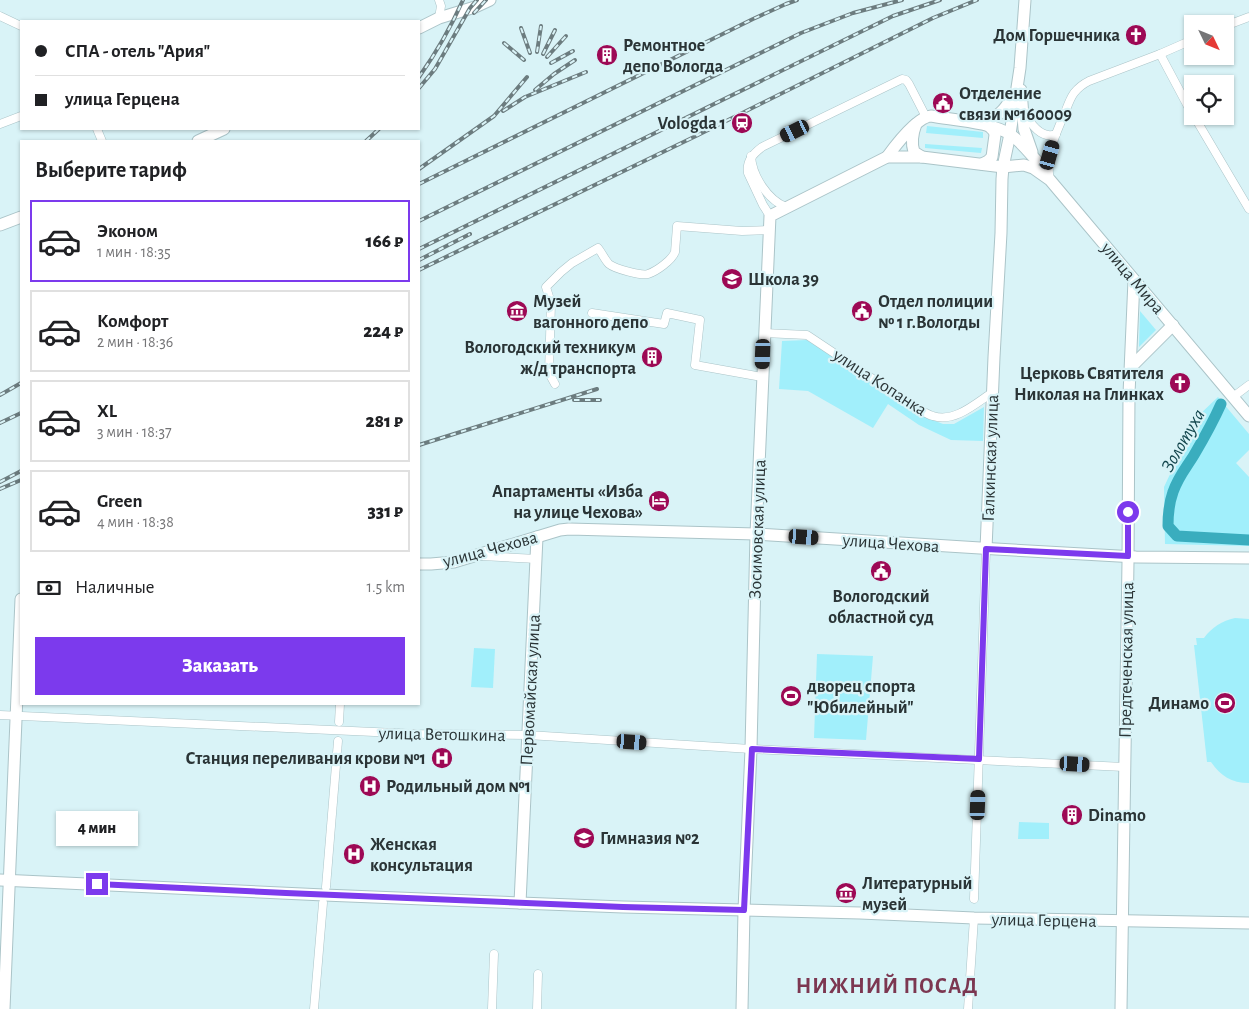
<!DOCTYPE html>
<html lang="ru">
<meta charset="utf-8">
<style>
body{margin:0;font-family:"Alegreya Sans",sans-serif;background:#f6f6f6;color:#202124;height:100vh;display:flex;flex-direction:column;font-size:19px;white-space:nowrap}
*{box-sizing:border-box;margin:0}
p{font-size:16px;color:#757577}
.icon{flex:none;width:28px;height:28px;fill:none;stroke:currentColor;stroke-width:2;stroke-linecap:round;stroke-linejoin:round}
.map{position:relative;flex:1;overflow:hidden}
.side{position:absolute;left:20px;top:140px;width:400px;height:565px;display:flex;flex-direction:column;background:#fff;border-radius:0px;box-shadow:0 1px 4px #0004}
.side>*{flex:none}
.top-card{position:absolute;left:20px;top:20px;width:400px;height:110px;border-radius:0px;box-shadow:0 1px 4px #0004;display:grid;align-content:center;height:110px;padding:0 15px;background:#fff}
.needle{width:32px;rotate:133deg}
.controls{position:absolute;left:1184px;top:15px;display:grid;gap:10px}
.controls a{display:grid;place-items:center;width:50px;height:50px;border-radius:0px;background:#fff;box-shadow:0 1px 4px #0004;font-size:25px}
.end{position:absolute;width:22px;height:22px;margin:-11px;border:6px solid #7c3aed;background:#fff;box-shadow:0 0 0 2px #fff}
.from{border-radius:50%}
.bubble{position:absolute;height:35px;border-radius:0px;background:#fff;box-shadow:0 1px 4px #0004;font-size:16px;font-weight:800;line-height:35px;text-align:center}
.car{position:absolute;width:15px;height:30px;margin:-15px -8px;border-radius:6px;box-shadow:0 0 4px 1px #0007;background:linear-gradient(#222 24%,#8ab4d8 0 40%,#222 0 76%,#8ab4d8 0 86%,#222 0)}
.top-card b{display:flex;align-items:center;gap:18px;height:48px;font-size:19px}
.top-card b+b{border-top:1px solid #e0e0e0}
.top-card i{width:12px;height:12px;background:#202124}
ul{padding:0;list-style:none}
li{display:flex;align-items:center;gap:15px;height:82px;margin:0 10px 8px;padding:0 5px;border:2px solid #e0e0e0;border-radius:0px}
li div{flex:1}
li b{display:block;font-size:19px}
li em{font-style:normal;font-weight:800}
li.active{border-color:#7c3aed}
li>.icon{width:45px;height:45px;stroke-width:1.5}
h2{padding:0 15px;font-size:22px;line-height:60px}
.pay{display:flex;align-items:center;gap:12px;height:55px;padding:0 15px;font-size:19px}
.pay p{margin-inline-start:auto}
.cta{display:flex;gap:10px;margin-top:auto;padding:10px 15px}
.cta a{flex:1;height:58px;border-radius:0px;background:#7c3aed;color:#fff;font-size:20px;font-weight:800;line-height:58px;text-align:center}
.map>svg:first-child{display:block}
.green{fill:#a1effb}
.lines{fill:none;stroke-linecap:round;stroke-linejoin:round}
.river{stroke:#3aadbe;stroke-width:11}
.street-casing{stroke:#abc4c8;stroke-width:9}
.secondary-casing{stroke:#abc4c8;stroke-width:13}
.street{stroke:#fff;stroke-width:8}
.secondary{stroke:#fff;stroke-width:11}
.rail-casing{stroke:#6c7c7f;stroke-width:4}
.rail{stroke:#d9f3f7;stroke-width:2;stroke-dasharray:5.5;stroke-linecap:butt}
.route{stroke:#7c3aed;stroke-width:6}
.labels{text-anchor:middle;stroke-width:4.5;stroke-linejoin:round;paint-order:stroke}
.poi-label{font-size:18px;font-weight:bold;fill:#2a3436;stroke:#d9f3f7;text-anchor:start}
.street-label{font-size:18px;fill:#2a3436;stroke:#d9f3f7}
.water-label{font-size:19px;font-style:italic;fill:#12454c;stroke:#d9f3f7}
.district-label{font-size:22px;font-weight:bold;letter-spacing:1px;fill:#7c3751;stroke:#d9f3f7}
</style>
<div class="map">
<svg width="1249" height="1009" viewBox="0 0 1249 1009">
<rect width="100%" height="100%" fill="#d9f3f7"/>
<g class="green">
<polygon points="927,126 983,132 983,138 926,133"/>
<polygon points="925,144 982,148 981,153 925,148"/>
<polygon points="1140,311 1156,330 1139,347"/>
<polygon points="807,340 925,417 943,424 954,424 984,407 983,441 951,440 919,425 888,404 873,428 808,391 779,389 782,341"/>
<polygon points="1218,397 1249,434 1249,450 1236,463 1249,477 1249,546 1165,544 1164,487 1197,417"/>
<path d="M1235 618 1249 619V783C1231 783 1221 776 1211 762H1207L1194 645H1197L1196 638H1204C1212 627 1222 621 1235 618Z"/>
<polygon points="474,648 495,649 493,688 471,687"/>
<polygon points="817,654 873,656 866,740 814,738"/>
<polygon points="63,812 98,814 97,827 62,825"/>
<polygon points="1019,822 1049,823 1049,839 1018,839"/>
</g>
<g class="lines">
<path class="river" d="M1221 404C1213 422 1204 438 1194 455 1186 468 1178 477 1173 492 1169 503 1168 514 1168 526L1177 536 1249 540"/>
<g class="street-casing">
<g id="street">
<polyline points="439,0 441,6 439,18"/>
<polyline points="0,16 21,26"/>
<polyline points="1225,26 1249,17"/>
<polyline points="1160,54 1192,114"/>
<path d="M1024 112C1030 123 1041 140 1056 134"/>
<polyline points="1194,116 1249,209"/>
<polyline points="0,124 21,116"/>
<polyline points="97,129 102,141"/>
<path d="M751 156C752 176 768 200 786 207"/>
<path d="M1050 180C1045 157 1055 135 1064 115 1067 108 1069 100 1074 93 1078 88 1083 84 1089 81L1160 54 1192 40"/>
<path d="M770 216 763 205 748 173C746 161 753 154 762 147L902 79 906 80 909 84 926 117 931 116"/>
<polyline points="592,313 664,324 667,313 700,320 695,365 762,377"/>
<path d="M764 333 807 335 909 403C917 407 925 414 933 416 955 423 976 403 993 392"/>
<path d="M555 384 549 373 551 303 546 287 561 272 572 263 598 248C602 253 605 260 609 264 615 269 642 276 648 274 657 271 672 260 675 252L677 226 742 231 769 230"/>
<polyline points="1233,397 1249,385"/>
<polyline points="482,556 537,559"/>
<polyline points="0,715 418,734 528,735 751,749 1124,767"/>
<polyline points="339,722 340,704"/>
<polyline points="326,887 338,741"/>
<polyline points="974,899 986,549"/>
<polyline points="314,1009 323,903"/>
<polyline points="492,1009 494,954"/>
<polyline points="537,1009 538,974"/>
<polyline points="968,1009 974,918"/>
</g>
</g>
<g class="secondary-casing">
<g id="secondary">
<polyline points="419,28 439,18 475,7 490,0"/>
<polyline points="1021,90 1024,129 1032,152"/>
<path d="M980 122C996 119 1005 111 1012 96"/>
<path d="M916 124C913 132 911 143 914 152L922 157"/>
<polyline points="198,141 224,129"/>
<path d="M887 157C895 146 917 117 931 116 953 120 992 122 1011 135 1020 141 1028 151 1036 160"/>
<polyline points="982,164 988,161 992,157 995,135 994,131 988,125"/>
<polyline points="0,225 21,217"/>
<polyline points="1131,367 1173,325"/>
<polyline points="986,549 994,357 1001,233 1002,179 1003,167 1010,134 1020,68 1025,0"/>
<polyline points="419,564 431,564 454,562 560,530 569,529 756,534 996,549 1136,557 1249,558"/>
<polyline points="0,880 324,895 623,907 860,913 974,918 1249,923"/>
<polyline points="520,903 537,537"/>
<polyline points="4,1009 21,599"/>
<polyline points="742,1009 744,910 751,749 756,534 770,216 887,157 922,157 1003,167 1024,165 1033,168 1050,180 1249,416"/>
<polyline points="1121,1009 1128,562 1129,394 1134,280"/>
</g>
</g>
<use href="#street" class="street"/>
<use href="#secondary" class="secondary"/>
<g class="rail-casing">
<g id="rail">
<polyline points="474,13 486,0"/>
<polyline points="521,28 530,53"/>
<polyline points="504,43 524,60"/>
<polyline points="537,52 541,26"/>
<polyline points="543,54 555,30"/>
<polyline points="547,57 566,36"/>
<polyline points="551,63 573,51"/>
<path d="M419 77C436 53 451 27 463 0"/>
<polyline points="419,88 435,69 470,8 477,0"/>
<polyline points="535,90 554,74 575,60"/>
<polyline points="503,111 525,97 586,72"/>
<polyline points="366,141 379,129"/>
<polyline points="419,169 494,116 527,77"/>
<polyline points="419,184 753,19 786,4 797,0"/>
<polyline points="419,221 801,33 853,13 902,0"/>
<polyline points="419,249 893,16 940,0"/>
<polyline points="419,260 470,234"/>
<polyline points="419,270 698,135 933,18 977,0"/>
<polyline points="0,395 21,383"/>
<polyline points="574,400 600,400"/>
<polyline points="0,423 21,413"/>
<polyline points="419,445 597,389"/>
<polyline points="0,482 21,471"/>
<polyline points="0,489 21,480"/>
</g>
</g>
<use href="#rail" class="rail"/>
</g>
<g class="lines">
<polyline class="route" points="97,884 286,893 623,907 744,910 752,749 979,759 986,549 1128,556 1128,512"/>
</g>
<defs>
<g id="church-disc" transform="scale(1.125)"><circle r="9.5" fill="#9d0955" stroke="#d9f3f7"/><path d="M-1.2-6h2.4v3.5h3.3v2.4h-3.3V6h-2.4V-.1h-3.3v-2.4h3.3Z" fill="#fff"/></g>
<g id="building-disc" transform="scale(1.125)"><circle r="9.5" fill="#9d0955" stroke="#d9f3f7"/><path d="M-4-6H4V6H1V3H-1V6H-4ZM-2.5-4.3h1.7v1.8h-1.7ZM.8-4.3h1.7v1.8H.8ZM-2.5-1h1.7V.8h-1.7ZM.8-1h1.7V.8H.8Z" fill="#fff"/></g>
<g id="civic-disc" transform="scale(1.125)"><circle r="9.5" fill="#9d0955" stroke="#d9f3f7"/><path d="M-.6-6.5H3V-4.5H.6V-3L4-1V1h2V6H-6V1h2V-1L-.6-3ZM-1.2 2.5V6h2.4V2.5Z" fill="#fff"/></g>
<g id="station-disc" transform="scale(1.125)"><circle r="9.5" fill="#9d0955" stroke="#d9f3f7"/><path d="M-3-6H3Q5-6 5-4V2Q5 4 3 4L4.5 6H3L1.5 4h-3L-3 6H-4.5L-3 4Q-5 4-5 2V-4Q-5-6-3-6ZM-3.5-4v3h7v-3ZM-3.5 1v1.5H-2V1ZM2 1v1.5H3.5V1Z" fill="#fff"/></g>
<g id="school-disc" transform="scale(1.125)"><circle r="9.5" fill="#9d0955" stroke="#d9f3f7"/><path d="M0-5L7-2L0 1L-7-2ZM-4 1L0 2.5L4 1V4Q0 6-4 4Z" fill="#fff"/></g>
<g id="museum-disc" transform="scale(1.125)"><circle r="9.5" fill="#9d0955" stroke="#d9f3f7"/><path d="M0-6L6-3V-2H-6V-3ZM-5-1h2V3h-2ZM-1-1h2V3h-2ZM3-1h2V3H3ZM-6 4H6V6H-6Z" fill="#fff"/></g>
<g id="hotel-disc" transform="scale(1.125)"><circle r="9.5" fill="#9d0955" stroke="#d9f3f7"/><path d="M-6-4.5h1.5V1H6V5H4.5V3h-9V5H-6ZM-4 0a1.8 1.8 0 1 1 3.6 0ZM.5 0V-2.5h3Q6-2.5 6 0Z" fill="#fff"/></g>
<g id="stadium-disc" transform="scale(1.125)"><circle r="9.5" fill="#9d0955" stroke="#d9f3f7"/><path d="M0-5a6.5 5 0 1 0 0 10a6.5 5 0 1 0 0-10ZM-3.5-1.8h7v3.6h-7Z" fill="#fff"/></g>
<g id="hospital-disc" transform="scale(1.125)"><circle r="9.5" fill="#9d0955" stroke="#d9f3f7"/><path d="M-5-5h3v3.5h4V-5h3V5h-3V1.5h-4V5h-3Z" fill="#fff"/></g>
</defs>
<g fill-rule="evenodd">
<use href="#church-disc" x="1136" y="35"/>
<use href="#building-disc" x="607" y="55"/>
<use href="#civic-disc" x="943" y="103"/>
<use href="#station-disc" x="742" y="123"/>
<use href="#school-disc" x="732" y="279"/>
<use href="#museum-disc" x="517" y="311"/>
<use href="#civic-disc" x="862" y="311"/>
<use href="#building-disc" x="652" y="357"/>
<use href="#church-disc" x="1180" y="383"/>
<use href="#hotel-disc" x="659" y="501"/>
<use href="#civic-disc" x="881" y="571"/>
<use href="#stadium-disc" x="791" y="696"/>
<use href="#stadium-disc" x="1225" y="703"/>
<use href="#hospital-disc" x="442" y="758"/>
<use href="#hospital-disc" x="370" y="786"/>
<use href="#building-disc" x="1072" y="815"/>
<use href="#school-disc" x="584" y="838"/>
<use href="#hospital-disc" x="354" y="854"/>
<use href="#museum-disc" x="846" y="893"/>
</g>
<g class="labels">
<g class="poi-label">
<text x="1120" y="41" text-anchor="end">Дом Горшечника</text>
<text x="623" y="51">Ремонтное<tspan x="623" dy="21">депо Вологда</tspan></text>
<text x="959" y="99">Отделение<tspan x="959" dy="21">связи №160009</tspan></text>
<text x="726" y="129" text-anchor="end">Vologda 1</text>
<text x="748" y="285">Школа 39</text>
<text x="533" y="307">Музей<tspan x="533" dy="21">вагонного депо</tspan></text>
<text x="878" y="307">Отдел полиции<tspan x="878" dy="21">№ 1 г.Вологды</tspan></text>
<text x="636" y="353" text-anchor="end">Вологодский техникум<tspan x="636" dy="21">ж/д транспорта</tspan></text>
<text x="1164" y="379" text-anchor="end">Церковь Святителя<tspan x="1164" dy="21">Николая на Глинках</tspan></text>
<text x="643" y="497" text-anchor="end">Апартаменты «Изба<tspan x="643" dy="21">на улице Чехова»</tspan></text>
<text x="881" y="602" text-anchor="middle">Вологодский<tspan x="881" dy="21">областной суд</tspan></text>
<text x="807" y="692">дворец спорта<tspan x="807" dy="21">"Юбилейный"</tspan></text>
<text x="1209" y="709" text-anchor="end">Динамо</text>
<text x="426" y="764" text-anchor="end">Станция переливания крови №1</text>
<text x="386" y="792">Родильный дом №1</text>
<text x="1088" y="821">Dinamo</text>
<text x="600" y="844">Гимназия №2</text>
<text x="370" y="850">Женская<tspan x="370" dy="21">консультация</tspan></text>
<text x="862" y="889">Литературный<tspan x="862" dy="21">музей</tspan></text>
</g>
<g class="street-label">
<text transform="translate(1133 278) rotate(50)" y="6">улица Мира</text>
<text transform="translate(880 382) rotate(33)" y="6">улица Копанка</text>
<text transform="translate(990 458) rotate(-88)" y="6">Галкинская улица</text>
<text transform="translate(757 529) rotate(-88)" y="6">Зосимовская улица</text>
<text transform="translate(891 543) rotate(4)" y="6">улица Чехова</text>
<text transform="translate(490 549) rotate(-15)" y="6">улица Чехова</text>
<text transform="translate(1126 660) rotate(-89)" y="6">Предтеченская улица</text>
<text transform="translate(530 690) rotate(-87)" y="6">Первомайская улица</text>
<text transform="translate(442 734) rotate(1)" y="6">улица Ветошкина</text>
<text transform="translate(1044 920) rotate(1)" y="6">улица Герцена</text>
</g>
<g class="water-label">
<text transform="translate(1182 440) rotate(-60)" y="7">Золотуха</text>
</g>
<g class="district-label">
<text x="887" y="993">НИЖНИЙ ПОСАД</text>
</g>
</g>
</svg>
<div class="controls">
<a><svg class="needle" viewBox="-14 -14 28 28"><path d="M0-13l5 13h-10z" fill="#e53935"/><path d="M0 13l5-13h-10z" fill="#757577"/></svg></a>
<a><svg class="icon" aria-label="locate" viewBox="0 0 24 24"><circle cx="12" cy="12" r="6"/><path d="M12 2v4M12 18v4M2 12h4M18 12h4"/></svg></a>
</div>
<i class="end from" style="left:1128px;top:512px"></i>
<i class="end" style="left:97px;top:884px"></i>
<div class="bubble" style="left:56px;top:811px;width:82px">4 мин</div>
<i class="car" style="left:795px;top:131px;rotate:244deg"></i>
<i class="car" style="left:1050px;top:155px;rotate:16deg"></i>
<i class="car" style="left:763px;top:354px;rotate:182deg"></i>
<i class="car" style="left:804px;top:537px;rotate:94deg"></i>
<i class="car" style="left:632px;top:742px;rotate:94deg"></i>
<i class="car" style="left:1075px;top:764px;rotate:93deg"></i>
<i class="car" style="left:978px;top:805px;rotate:2deg"></i>
<div class="top-card">
<b><i class="from"></i>СПА - отель &quot;Ария&quot;</b>
<b><i></i>улица Герцена</b>
</div>
<section class="side">
<h2>Выберите тариф</h2>
<ul>
<li class="active"><svg class="icon" aria-label="car" viewBox="0 0 24 24"><path d="M5 17H2v-5l4-1 3-4h7l3 4 3 1v5h-3M9 17h6M6 11h13"/><circle cx="7" cy="17" r="2"/><circle cx="17" cy="17" r="2"/></svg><div><b>Эконом</b><p>1 мин · 18:35</p></div><em>166 ₽</em></li>
<li><svg class="icon" aria-label="car" viewBox="0 0 24 24"><path d="M5 17H2v-5l4-1 3-4h7l3 4 3 1v5h-3M9 17h6M6 11h13"/><circle cx="7" cy="17" r="2"/><circle cx="17" cy="17" r="2"/></svg><div><b>Комфорт</b><p>2 мин · 18:36</p></div><em>224 ₽</em></li>
<li><svg class="icon" aria-label="car" viewBox="0 0 24 24"><path d="M5 17H2v-5l4-1 3-4h7l3 4 3 1v5h-3M9 17h6M6 11h13"/><circle cx="7" cy="17" r="2"/><circle cx="17" cy="17" r="2"/></svg><div><b>XL</b><p>3 мин · 18:37</p></div><em>281 ₽</em></li>
<li><svg class="icon" aria-label="car" viewBox="0 0 24 24"><path d="M5 17H2v-5l4-1 3-4h7l3 4 3 1v5h-3M9 17h6M6 11h13"/><circle cx="7" cy="17" r="2"/><circle cx="17" cy="17" r="2"/></svg><div><b>Green</b><p>4 мин · 18:38</p></div><em>331 ₽</em></li>
</ul>
<div class="pay"><svg class="icon" aria-label="cash" viewBox="0 0 24 24"><path d="M3 7h18v10H3z"/><circle cx="12" cy="12" r="2"/></svg>Наличные<p>1.5 km</p></div>
<div class="cta"><a>Заказать</a></div>
</section>
</div>
